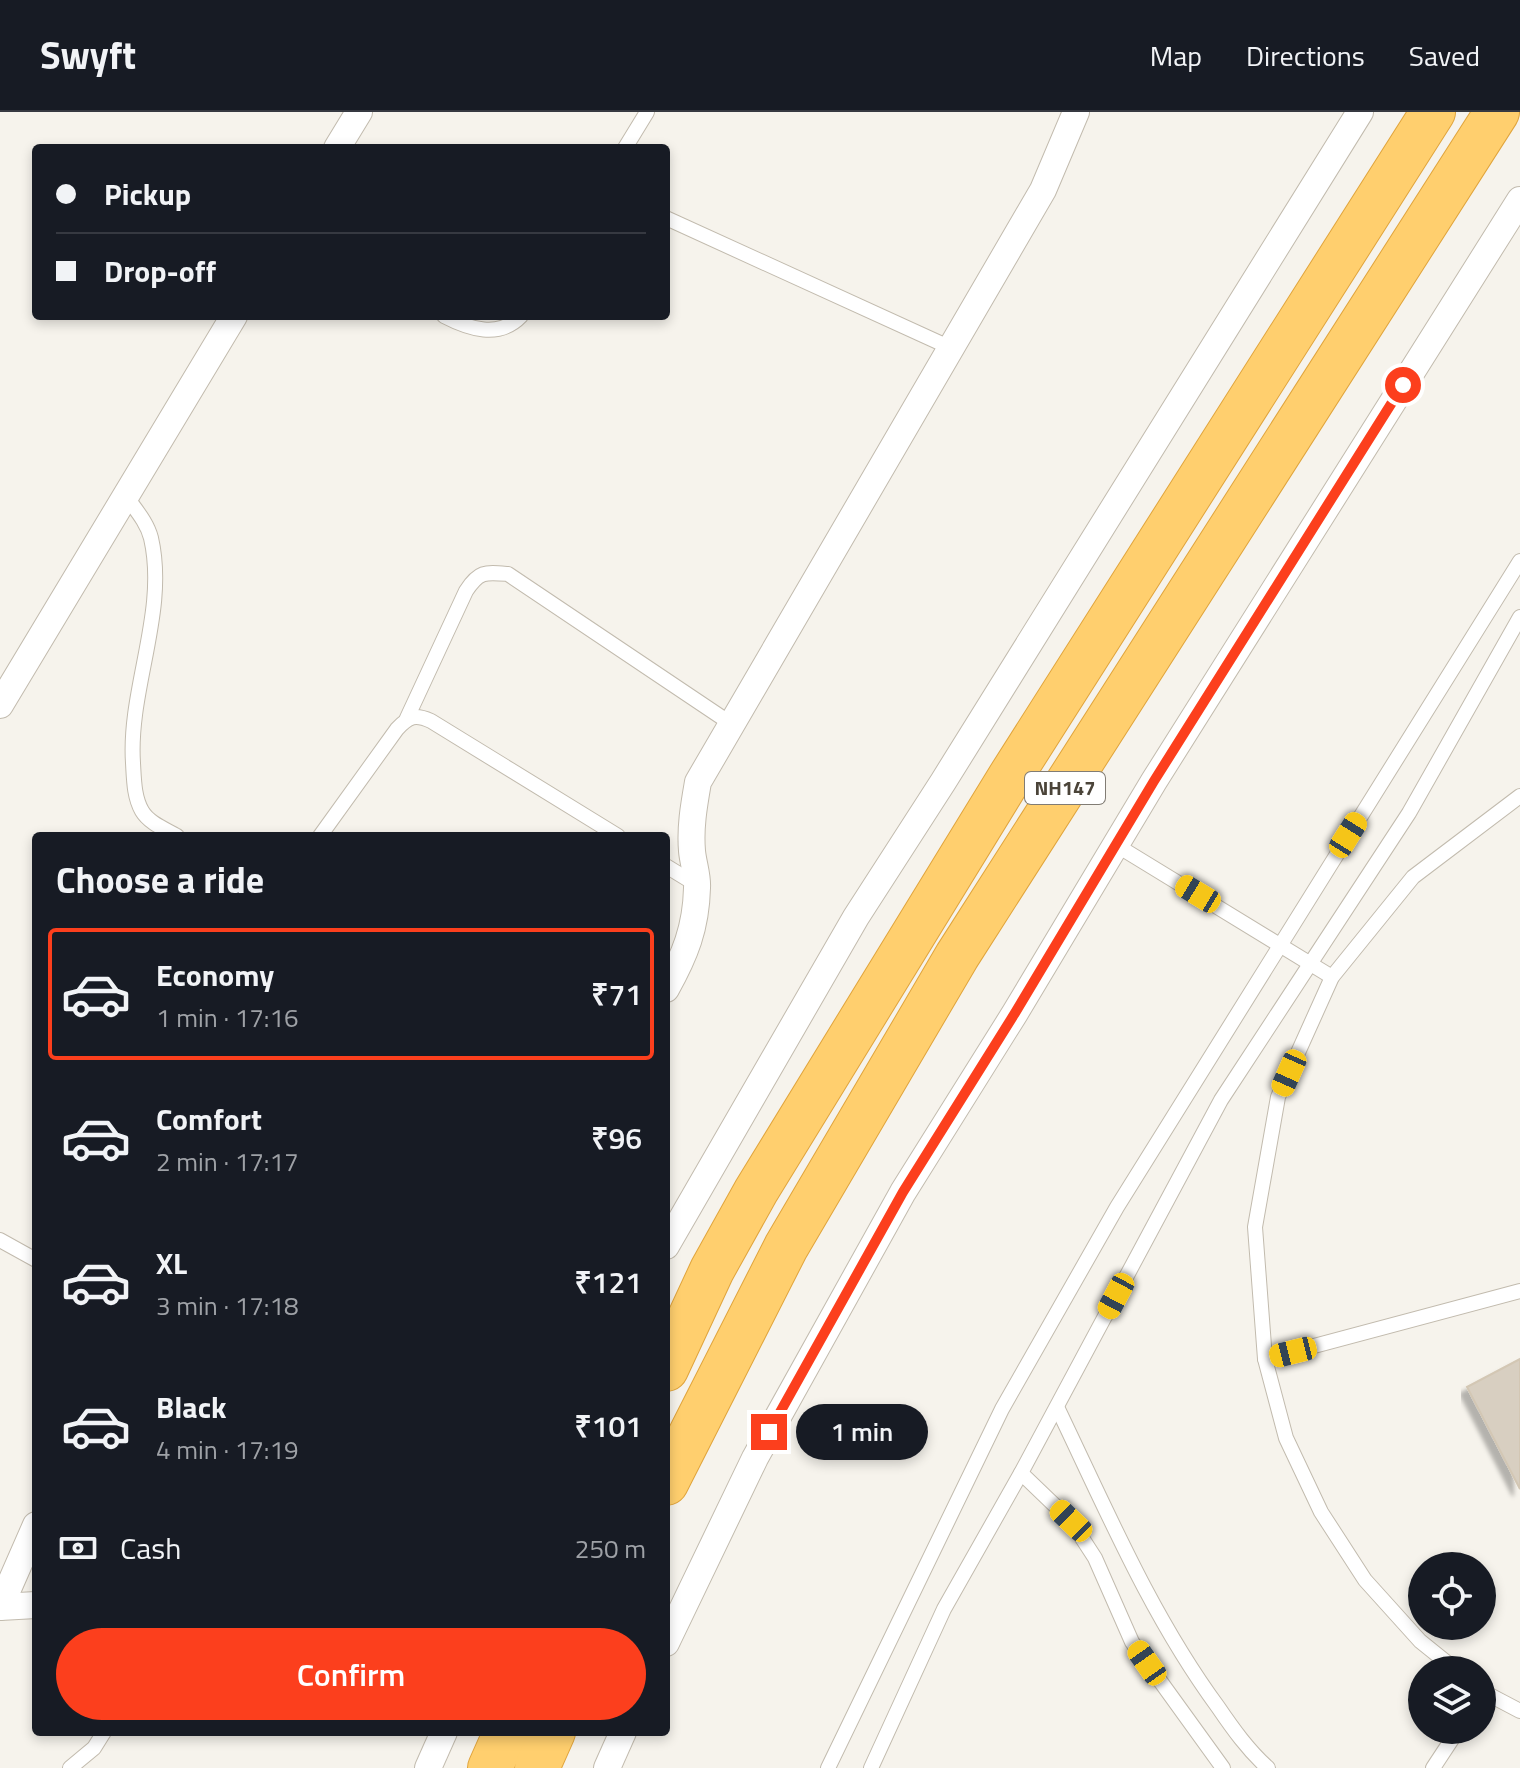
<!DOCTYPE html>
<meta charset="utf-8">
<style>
body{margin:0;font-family:"Titillium Web",sans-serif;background:#242831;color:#f1f3f6;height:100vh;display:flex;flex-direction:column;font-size:30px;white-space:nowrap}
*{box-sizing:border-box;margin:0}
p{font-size:26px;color:#9ea1a6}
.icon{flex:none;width:44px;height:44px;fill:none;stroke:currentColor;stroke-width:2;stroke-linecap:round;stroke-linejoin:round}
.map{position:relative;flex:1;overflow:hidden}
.side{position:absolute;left:32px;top:720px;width:638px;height:904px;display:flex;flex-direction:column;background:#171b24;border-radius:8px;box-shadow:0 4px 12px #0003}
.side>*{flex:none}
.banner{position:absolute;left:32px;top:32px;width:638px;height:176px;border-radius:8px;box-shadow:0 4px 12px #0003;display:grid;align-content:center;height:176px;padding:0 24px;background:#171b24}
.controls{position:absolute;left:1408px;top:1440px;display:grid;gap:16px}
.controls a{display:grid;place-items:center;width:88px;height:88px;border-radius:50%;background:#171b24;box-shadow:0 4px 12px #0003;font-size:40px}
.end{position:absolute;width:36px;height:36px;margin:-18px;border:10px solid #fc3f1d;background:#fff;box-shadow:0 0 0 4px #fff}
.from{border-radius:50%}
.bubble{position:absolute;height:56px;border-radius:28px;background:#171b24;box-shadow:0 4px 12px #0003;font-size:26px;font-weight:600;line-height:56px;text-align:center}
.car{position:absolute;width:24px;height:48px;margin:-24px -12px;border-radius:10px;box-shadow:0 0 6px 2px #0007;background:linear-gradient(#f5c518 24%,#345 0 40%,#f5c518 0 76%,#345 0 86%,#f5c518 0)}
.banner b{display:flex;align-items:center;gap:28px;height:76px;font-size:30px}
.banner b+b{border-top:2px solid #363941}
.banner i{width:20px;height:20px;background:#f1f3f6}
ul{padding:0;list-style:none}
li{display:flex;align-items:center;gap:24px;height:132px;margin:0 16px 12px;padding:0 8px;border:4px solid transparent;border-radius:8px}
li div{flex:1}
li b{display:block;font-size:30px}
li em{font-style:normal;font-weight:600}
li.current{border-color:#fc3f1d}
li>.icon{width:72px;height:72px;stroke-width:1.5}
h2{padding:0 24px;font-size:36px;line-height:96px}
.pay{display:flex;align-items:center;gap:20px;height:88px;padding:0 24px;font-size:30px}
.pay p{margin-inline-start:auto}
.cta{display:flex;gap:16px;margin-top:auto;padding:16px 24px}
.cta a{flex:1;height:92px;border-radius:48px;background:#fc3f1d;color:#fff;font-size:32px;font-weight:600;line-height:92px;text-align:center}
header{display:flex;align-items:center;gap:48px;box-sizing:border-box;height:112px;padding:0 40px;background:#171b24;border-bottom:2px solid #363941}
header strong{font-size:38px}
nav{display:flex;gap:44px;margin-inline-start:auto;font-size:28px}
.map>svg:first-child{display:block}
.building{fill:#d8cfc1;stroke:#d3c7b4;stroke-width:2;filter:url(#shadow)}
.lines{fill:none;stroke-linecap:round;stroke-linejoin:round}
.lane-casing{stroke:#c2bbae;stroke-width:16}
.street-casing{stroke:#c2bbae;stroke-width:28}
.highway-casing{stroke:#e0a43c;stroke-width:46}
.lane{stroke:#fff;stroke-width:14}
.street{stroke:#fff;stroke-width:26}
.highway{stroke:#ffcf6e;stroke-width:44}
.route{stroke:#fc3f1d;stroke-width:10}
.labels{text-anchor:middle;stroke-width:7;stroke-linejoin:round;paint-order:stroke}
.shield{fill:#fff;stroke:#817c74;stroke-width:2}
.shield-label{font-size:20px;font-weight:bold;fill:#4b4439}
</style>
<header>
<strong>Swyft</strong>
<nav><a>Map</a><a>Directions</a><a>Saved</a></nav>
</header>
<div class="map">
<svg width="1520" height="1656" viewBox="0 0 1520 1656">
<defs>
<filter id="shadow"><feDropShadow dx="-7" dy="7" stdDeviation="2" flood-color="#0004"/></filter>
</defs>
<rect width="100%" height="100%" fill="#f6f3ec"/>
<polygon class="building" points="1520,1247 1520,1377 1467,1275"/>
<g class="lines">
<g class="lane-casing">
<g id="lane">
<polyline points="625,36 647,0"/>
<polyline points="666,106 951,236"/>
<path d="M444 204C469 217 499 227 521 204"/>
<path d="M126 384C135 397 147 410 151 426 168 500 128 577 133 651 134 668 134 685 142 699 149 711 165 717 177 724"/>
<path d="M407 606 466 479C479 459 485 460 508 462L733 613"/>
<path d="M320 724 397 617C409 604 415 602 431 609L618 724"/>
<polyline points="1116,733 1332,865"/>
<polyline points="666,754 697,773"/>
<polyline points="0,1128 36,1148"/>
<polyline points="1265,1247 1520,1179"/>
<path d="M1057 1295C1106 1397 1151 1504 1218 1595 1233 1617 1248 1638 1268 1656"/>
<polyline points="1021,1361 1071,1409 1095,1446 1132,1530 1223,1656"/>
<polyline points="1456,1558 1420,1529 1365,1468 1321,1400 1286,1326 1265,1247 1255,1115 1278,985 1332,865 1413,765 1520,684"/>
<polyline points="1482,1579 1520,1599"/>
<polyline points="70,1656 94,1636 104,1620"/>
<polyline points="828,1656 1002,1297 1117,1095 1520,449"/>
<polyline points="871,1656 944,1497 1021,1361 1221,988 1409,701 1520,505"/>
<polyline points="1433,1656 1458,1618"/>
</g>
</g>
<g class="street-casing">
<g id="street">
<polyline points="337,36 359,0"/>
<polyline points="0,593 234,204"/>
<path d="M666 877C685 843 696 816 697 776 698 764 693 751 692 739 690 715 694 693 698 670L1043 78 1076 0"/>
<polyline points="666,1134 856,805 943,670 1360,0"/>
<polyline points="0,1495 36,1413"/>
<polyline points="0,1495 36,1493"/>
<polyline points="666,1531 755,1346 903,1080 1015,901 1154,669 1520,88"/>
<polyline points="428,1656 444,1620"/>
<polyline points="607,1656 623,1620"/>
</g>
</g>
<g class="highway-casing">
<g id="highway">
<polyline points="666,1257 712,1158 756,1079 1010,665 1433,0"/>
<polyline points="666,1371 786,1135 957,844 1497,0"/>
<polyline points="490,1656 506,1620"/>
<polyline points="537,1656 553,1620"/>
</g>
</g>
<use href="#lane" class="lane"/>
<use href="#street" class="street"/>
<use href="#highway" class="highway"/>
</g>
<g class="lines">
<polyline class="route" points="769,1320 903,1080 1015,901 1154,669 1403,273"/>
</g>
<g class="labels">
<rect class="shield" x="1025" y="660" width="80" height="32" rx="6"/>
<g class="shield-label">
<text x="1065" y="683">NH147</text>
</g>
</g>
</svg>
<div class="controls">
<a><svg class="icon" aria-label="locate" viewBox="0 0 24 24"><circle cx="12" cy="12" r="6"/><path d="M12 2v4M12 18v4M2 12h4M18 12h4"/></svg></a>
<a><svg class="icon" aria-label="layers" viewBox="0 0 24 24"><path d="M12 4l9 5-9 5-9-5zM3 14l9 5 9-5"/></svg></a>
</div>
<i class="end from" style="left:1403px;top:273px"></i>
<i class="end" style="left:769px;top:1320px"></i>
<div class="bubble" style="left:796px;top:1292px;width:132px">1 min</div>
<i class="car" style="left:1348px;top:723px;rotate:32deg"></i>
<i class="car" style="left:1198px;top:782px;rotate:301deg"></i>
<i class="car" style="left:1289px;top:961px;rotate:204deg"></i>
<i class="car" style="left:1116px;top:1184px;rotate:208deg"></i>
<i class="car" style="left:1293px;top:1240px;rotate:256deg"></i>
<i class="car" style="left:1071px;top:1409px;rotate:314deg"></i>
<i class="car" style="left:1147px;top:1551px;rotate:325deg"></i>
<div class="banner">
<b><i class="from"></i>Pickup</b>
<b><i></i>Drop-off</b>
</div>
<section class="side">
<h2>Choose a ride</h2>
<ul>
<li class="current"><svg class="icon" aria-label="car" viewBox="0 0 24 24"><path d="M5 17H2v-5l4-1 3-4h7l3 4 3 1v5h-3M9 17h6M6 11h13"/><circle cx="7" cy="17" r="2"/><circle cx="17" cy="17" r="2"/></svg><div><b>Economy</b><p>1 min · 17:16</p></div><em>₹71</em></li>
<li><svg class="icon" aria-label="car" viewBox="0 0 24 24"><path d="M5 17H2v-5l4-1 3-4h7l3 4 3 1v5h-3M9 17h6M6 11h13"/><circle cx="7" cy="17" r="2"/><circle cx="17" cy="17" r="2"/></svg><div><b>Comfort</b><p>2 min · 17:17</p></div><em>₹96</em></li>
<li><svg class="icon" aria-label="car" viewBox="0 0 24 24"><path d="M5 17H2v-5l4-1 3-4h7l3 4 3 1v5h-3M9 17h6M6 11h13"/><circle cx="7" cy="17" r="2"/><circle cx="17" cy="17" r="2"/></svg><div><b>XL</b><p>3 min · 17:18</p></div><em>₹121</em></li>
<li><svg class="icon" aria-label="car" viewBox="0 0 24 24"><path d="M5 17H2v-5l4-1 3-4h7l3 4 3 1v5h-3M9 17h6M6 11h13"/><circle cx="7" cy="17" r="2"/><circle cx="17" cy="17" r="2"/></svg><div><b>Black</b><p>4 min · 17:19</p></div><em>₹101</em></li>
</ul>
<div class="pay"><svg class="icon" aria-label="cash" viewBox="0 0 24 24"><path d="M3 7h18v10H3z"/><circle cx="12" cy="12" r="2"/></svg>Cash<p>250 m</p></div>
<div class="cta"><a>Confirm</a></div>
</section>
</div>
